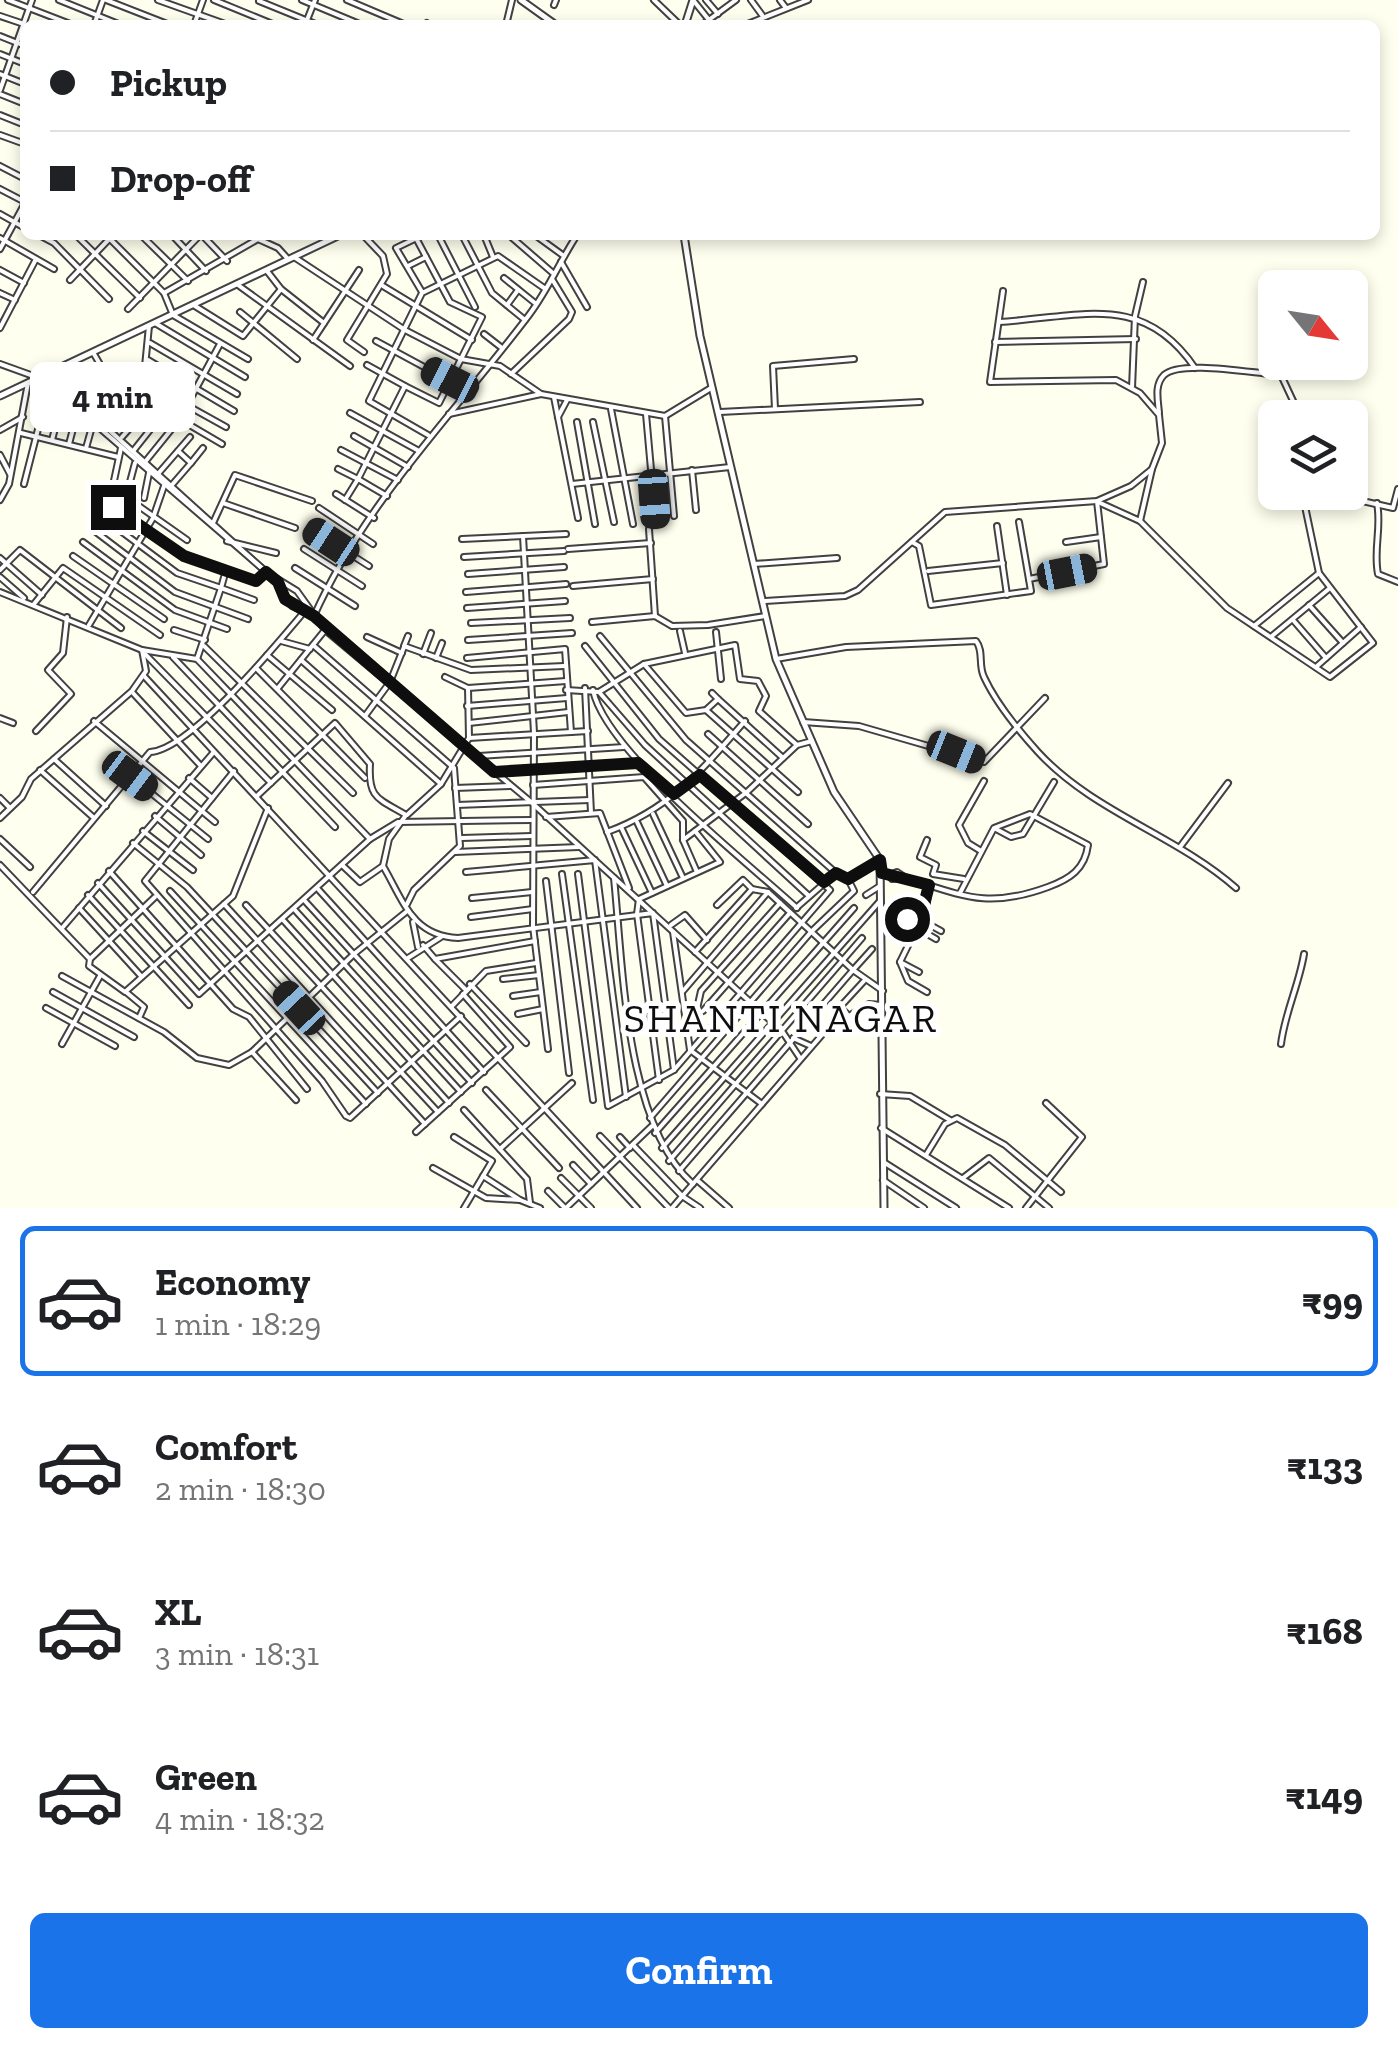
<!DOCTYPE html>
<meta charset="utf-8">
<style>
body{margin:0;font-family:"Zilla Slab",serif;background:#f6f6f6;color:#202124;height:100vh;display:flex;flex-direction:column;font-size:38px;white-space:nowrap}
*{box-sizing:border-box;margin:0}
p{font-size:32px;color:#757577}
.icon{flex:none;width:55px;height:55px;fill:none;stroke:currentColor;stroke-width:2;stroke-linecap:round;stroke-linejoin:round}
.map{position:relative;height:1208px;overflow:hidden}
.sheet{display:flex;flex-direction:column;background:#fff;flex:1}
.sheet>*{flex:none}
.top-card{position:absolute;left:20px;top:20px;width:1360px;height:220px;border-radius:15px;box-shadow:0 5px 15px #0003;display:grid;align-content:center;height:220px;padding:0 30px;background:#fff}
.needle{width:65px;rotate:120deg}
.fabs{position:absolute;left:1258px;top:270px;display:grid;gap:20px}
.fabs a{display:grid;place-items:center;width:110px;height:110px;border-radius:15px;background:#fff;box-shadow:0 5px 15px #0003;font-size:50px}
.end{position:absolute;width:45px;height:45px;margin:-22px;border:12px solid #0e0e0e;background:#fff;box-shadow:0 0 0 5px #fff}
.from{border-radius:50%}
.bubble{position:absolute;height:70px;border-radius:15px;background:#fff;box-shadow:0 5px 15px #0003;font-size:32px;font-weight:700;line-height:70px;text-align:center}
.car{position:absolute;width:30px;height:60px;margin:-30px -15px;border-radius:12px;box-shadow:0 0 8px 2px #0007;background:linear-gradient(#222 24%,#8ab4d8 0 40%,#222 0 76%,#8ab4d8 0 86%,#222 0)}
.top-card b{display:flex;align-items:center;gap:35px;height:95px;font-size:38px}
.top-card b+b{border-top:2px solid #e0e0e0}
.top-card i{width:25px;height:25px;background:#202124}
ul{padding:18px 0 0;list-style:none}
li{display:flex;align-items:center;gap:30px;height:150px;margin:0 20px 15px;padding:0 10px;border:5px solid transparent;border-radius:15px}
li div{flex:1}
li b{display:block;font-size:38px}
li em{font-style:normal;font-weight:700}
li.active{border-color:#1a73e8}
li>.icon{width:90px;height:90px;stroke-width:1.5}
.action{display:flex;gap:20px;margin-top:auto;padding:20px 30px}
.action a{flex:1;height:115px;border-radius:15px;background:#1a73e8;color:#fff;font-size:40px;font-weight:700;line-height:115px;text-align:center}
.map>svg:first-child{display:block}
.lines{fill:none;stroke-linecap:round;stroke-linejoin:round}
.minor-casing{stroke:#414141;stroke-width:8}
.tertiary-casing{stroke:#414141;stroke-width:9}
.minor{stroke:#fff;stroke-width:4}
.tertiary{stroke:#fff;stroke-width:5}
.route{stroke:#0e0e0e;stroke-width:12}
.labels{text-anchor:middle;stroke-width:10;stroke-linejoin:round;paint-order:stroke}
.quarter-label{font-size:40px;letter-spacing:2.5px;fill:#0e0e0e;stroke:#fff}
</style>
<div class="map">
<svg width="1398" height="1208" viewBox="0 0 1398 1208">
<rect width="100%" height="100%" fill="#ffffef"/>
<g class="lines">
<g class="minor-casing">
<g id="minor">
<polyline points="8,0 73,25"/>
<polyline points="59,0 121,25"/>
<polyline points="106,0 170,25"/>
<polyline points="158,0 228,25"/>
<polyline points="214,0 275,25"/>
<polyline points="302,0 362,25"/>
<polyline points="347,0 406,25"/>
<polyline points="654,0 680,25"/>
<polyline points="693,0 709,20"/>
<polyline points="706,0 718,14"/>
<polyline points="751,0 762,15"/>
<polyline points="780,0 786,8"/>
<polyline points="259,1 318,25"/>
<polyline points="554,5 556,0"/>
<polyline points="0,16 21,23"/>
<polyline points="94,25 103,0"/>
<polyline points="194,25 203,0"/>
<polyline points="305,25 315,0"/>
<polyline points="426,25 427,23"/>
<polyline points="506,25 512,0"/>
<polyline points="702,25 736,0"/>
<polyline points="745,25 808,0"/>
<polyline points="0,36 25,46"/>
<polyline points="0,54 25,64"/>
<polyline points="0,74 25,84"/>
<polyline points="0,90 32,0"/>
<polyline points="0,94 25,104"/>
<polyline points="0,115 25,125"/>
<polyline points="0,135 25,144"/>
<polyline points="0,166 25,179"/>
<polyline points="0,189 25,202"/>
<polyline points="0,214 25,228"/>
<polyline points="39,235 54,243 109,299"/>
<polyline points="76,235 140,298"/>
<polyline points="106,235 164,293 173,315 248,359"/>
<polyline points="141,235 188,281"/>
<polyline points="172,235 206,271"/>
<polyline points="202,235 227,261"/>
<polyline points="249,235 278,248 288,259"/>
<polyline points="363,235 383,256 387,274 347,340 364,352"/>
<polyline points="438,235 475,307"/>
<polyline points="462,235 492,293 525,320"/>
<polyline points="484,235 493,257"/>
<polyline points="509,235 554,274"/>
<polyline points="535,235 564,256"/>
<polyline points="0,238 54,269"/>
<polyline points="0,249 25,203"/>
<polyline points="294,257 405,330 461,359 500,366 541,394 665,416 711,388"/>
<polyline points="561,262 587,307"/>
<polyline points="408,266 426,257"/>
<polyline points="0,270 24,283"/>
<polyline points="267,271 281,289 324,323"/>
<polyline points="504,278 535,303"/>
<polyline points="70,280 113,235"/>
<polyline points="238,285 350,366"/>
<polyline points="383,286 472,340"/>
<polyline points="422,292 396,248 423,235"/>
<polyline points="0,293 15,300"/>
<polyline points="164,293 265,235"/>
<polyline points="507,305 518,290"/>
<polyline points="195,306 243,336 281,289"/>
<polyline points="128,309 200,235"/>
<polyline points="240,312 297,359"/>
<path d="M999 322C1081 317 1143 291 1195 368"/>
<polyline points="155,323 245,377"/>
<polyline points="149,326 142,397 222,444"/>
<polyline points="0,328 36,259"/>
<polyline points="484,334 502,348"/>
<polyline points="313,340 359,270"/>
<polyline points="376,341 450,381"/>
<polyline points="995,342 1136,339"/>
<polyline points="150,343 237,394"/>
<polyline points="94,354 109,380 123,372 132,389"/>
<polyline points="148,360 234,411"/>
<polyline points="0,364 39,378 74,409 87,410 266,572 297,591 325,630 531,802 782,1031 800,1058"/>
<polyline points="367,365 405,386"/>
<polyline points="511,374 569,319 572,312 552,279"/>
<polyline points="145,382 226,427"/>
<polyline points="1132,388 1135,316 1143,282"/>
<polyline points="554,397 578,518"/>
<polyline points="611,409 633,524"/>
<polyline points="775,409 773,366 854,359"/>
<polyline points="81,412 263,569"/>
<polyline points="720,412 920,402"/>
<polyline points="350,413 419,451"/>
<path d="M1159 413C1158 400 1154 385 1164 375 1181 359 1256 374 1281 375L1301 418"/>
<polyline points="449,414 541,394"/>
<polyline points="646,414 656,525"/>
<polyline points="665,416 674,516"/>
<polyline points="558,417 567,400"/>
<polyline points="577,422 595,524"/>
<polyline points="593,422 614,522"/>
<polyline points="0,430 23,417"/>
<polyline points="21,433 118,457"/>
<polyline points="428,435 369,401 422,293 498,256 544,288"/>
<polyline points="354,436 408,467"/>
<polyline points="122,437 152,403"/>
<polyline points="52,440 62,401"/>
<polyline points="69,444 78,410"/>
<polyline points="86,448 93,423"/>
<polyline points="121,448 109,504 184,556 255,581 266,572"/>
<polyline points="134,450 165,411"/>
<polyline points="341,450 398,480"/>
<polyline points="178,451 191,463 203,448"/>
<polyline points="0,455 10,474"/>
<polyline points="145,462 179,420 220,344"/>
<polyline points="135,463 126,497 187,540"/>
<polyline points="338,469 358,479 345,500"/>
<polyline points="692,470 696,510"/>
<polyline points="157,475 190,437"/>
<polyline points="24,484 48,390"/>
<polyline points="572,484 730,467"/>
<polyline points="171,486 191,463"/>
<polyline points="1323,492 1393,508 1398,489"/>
<polyline points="336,494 374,518"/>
<polyline points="387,496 358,479 405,386 439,403 482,317 450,302 416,238"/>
<polyline points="144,498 149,473"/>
<polyline points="0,500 9,484 28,383"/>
<polyline points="1098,502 1140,521 1152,469"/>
<polyline points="223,503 295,528"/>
<path d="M1377 503C1382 528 1373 549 1378 574L1398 582"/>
<polyline points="319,508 373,544"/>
<polyline points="102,517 177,573 221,588 197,659"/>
<polyline points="1140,521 1227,608 1330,677 1373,643 1319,573 1302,492"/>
<polyline points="213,523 235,475 312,501"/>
<polyline points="997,526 1007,595"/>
<polyline points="92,529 175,592 248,619"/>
<polyline points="649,529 655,616"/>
<polyline points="314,531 369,566"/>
<polyline points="523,536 534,733 533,926 548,1049"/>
<polyline points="462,539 566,534"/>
<polyline points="227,541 276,553"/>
<polyline points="83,542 175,610 227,629"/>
<polyline points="912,542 919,546 931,605 1031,591 1019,522"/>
<polyline points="1066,542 1101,537"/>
<polyline points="304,549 362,586"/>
<polyline points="568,549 651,543"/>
<polyline points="73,556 164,619"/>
<polyline points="464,557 564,551"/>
<polyline points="0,558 42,595"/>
<polyline points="754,564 837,558"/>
<polyline points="295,568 355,606"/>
<polyline points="0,570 20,550 121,628"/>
<polyline points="226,570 221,588 254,600"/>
<polyline points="928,571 1003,563"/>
<polyline points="468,574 564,567"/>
<polyline points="0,577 24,598"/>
<polyline points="1029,579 1104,564 1097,501"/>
<polyline points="279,584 292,606 314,616"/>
<polyline points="573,586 653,579"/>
<polyline points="0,592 142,650 197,659 370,839"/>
<polyline points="466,592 566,584"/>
<polyline points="765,601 845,596 858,590 945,512 1097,501 1131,486 1152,469 1162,443 1159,415 1140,393 1116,380 990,382 1003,291"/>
<polyline points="34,604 63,568 160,635"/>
<polyline points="1309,605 1343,643"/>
<polyline points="467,608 565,601"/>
<path d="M314 616C364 503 455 413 529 315 548 290 560 261 577 235"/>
<polyline points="1293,620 1326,658"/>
<polyline points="592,622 655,616 672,626 708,625 765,616"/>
<polyline points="471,623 570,618"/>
<polyline points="89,625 153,518 164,486"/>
<polyline points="1254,626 1319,573"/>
<polyline points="174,630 205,640"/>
<polyline points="680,631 685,653"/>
<polyline points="716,632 721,679"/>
<polyline points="408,636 404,646 471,670 564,666"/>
<polyline points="600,636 686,740 836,873"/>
<polyline points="1272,636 1330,588"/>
<polyline points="367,637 402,653"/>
<polyline points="468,640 572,633"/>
<polyline points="281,641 310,649"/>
<polyline points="313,645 454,768 460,846 414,890 407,904"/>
<polyline points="204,646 353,793"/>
<polyline points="145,654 271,783"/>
<polyline points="423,654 431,633"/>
<polyline points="267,655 332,710"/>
<polyline points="173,657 335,827"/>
<polyline points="436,658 442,643"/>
<polyline points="467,658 565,649 571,732"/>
<path d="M776 659 846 647 976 641C984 651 978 665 984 677 997 705 1018 730 1038 752 1093 812 1176 835 1236 888"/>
<polyline points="301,660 441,784"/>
<polyline points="644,664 686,713 706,710 718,699 712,693"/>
<polyline points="1316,667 1361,627"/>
<polyline points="256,668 365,778"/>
<polyline points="144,676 637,1208"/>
<polyline points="445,677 468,688 566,681"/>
<polyline points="278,688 325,630"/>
<polyline points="585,688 591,813"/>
<polyline points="566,690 599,692 644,664 735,645 740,679 758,681 766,696 759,711 797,745"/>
<path d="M593 690C605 751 747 862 797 908"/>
<polyline points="132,692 200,765"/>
<polyline points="599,692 645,745 809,896"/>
<polyline points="718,699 783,758"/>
<polyline points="467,706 567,698"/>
<polyline points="706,710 798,792"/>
<polyline points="365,716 390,682 404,647"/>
<polyline points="0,718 13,723"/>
<polyline points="94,721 215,822"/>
<polyline points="803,722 859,726 984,762 1045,698"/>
<polyline points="469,723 568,712"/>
<polyline points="36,731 71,694 48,670 63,653 67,617"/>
<polyline points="708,734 808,824"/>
<polyline points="469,738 588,731"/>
<polyline points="479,756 624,747"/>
<polyline points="54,759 106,806"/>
<polyline points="40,770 94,818"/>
<polyline points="234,771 145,881 322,1081 346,1116 350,1118 461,1016"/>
<polyline points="494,772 638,763"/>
<polyline points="130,776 208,839"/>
<polyline points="189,778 212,798"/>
<polyline points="533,785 644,777 683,821 683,840 697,872"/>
<polyline points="455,788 510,786"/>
<path d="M258 795 335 723 370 764C368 798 377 798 406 815L389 839 383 866C403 900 412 936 458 938L653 913 674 1070"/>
<polyline points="0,798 10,808"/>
<polyline points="457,805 590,800"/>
<polyline points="653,814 683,878"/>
<polyline points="407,815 441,784 469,738 468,688"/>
<polyline points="155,816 201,855"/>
<polyline points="546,817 600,813 629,888"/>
<polyline points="0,818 22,797 31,779 132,691 146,671 142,650"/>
<polyline points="637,822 667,886"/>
<polyline points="621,827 652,893"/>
<polyline points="996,829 1011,837 1023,834 1054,782"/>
<polyline points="143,831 193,870"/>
<path d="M607 832C670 809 702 770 745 721"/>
<polyline points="462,838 531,836"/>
<polyline points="0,839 30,867"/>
<polyline points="683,840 747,792 797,745 812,741"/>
<polyline points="927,840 920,857 936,865 933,874 964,879"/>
<polyline points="133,843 187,887 378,1093"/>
<polyline points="1180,847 1228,783"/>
<polyline points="981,851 968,843 959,825 984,781"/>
<polyline points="455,852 579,847"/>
<polyline points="0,865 90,959 89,966 125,992 233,896 268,808"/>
<polyline points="342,865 360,882 383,866"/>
<polyline points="109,871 233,1009 249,1017 307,1089"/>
<polyline points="466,872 595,860 626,1097"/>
<polygon points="897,872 906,878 892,879 889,875"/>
<polyline points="562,874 593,1100"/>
<polyline points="578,874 608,1106 674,1070 830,890 659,739 585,646"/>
<path d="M614 878C623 966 625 1124 693 1184"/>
<path d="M906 878C964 896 988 909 1048 887 1070 879 1085 869 1088 845L1030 814 994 828 960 893"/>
<polyline points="546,881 569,1073"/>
<polyline points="98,883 199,994 370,839 398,822 531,820"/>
<polyline points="317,888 484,1072"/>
<polyline points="170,891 366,1104"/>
<path d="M33 892 150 752C190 750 276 645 304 612"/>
<polyline points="88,895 189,1005"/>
<polyline points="866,895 880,886"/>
<polyline points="472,898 532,892"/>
<polyline points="304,900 472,1083"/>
<polyline points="224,904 425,1124"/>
<polyline points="246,905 438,1112"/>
<polyline points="913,907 925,913"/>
<polyline points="79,908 141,976"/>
<polyline points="796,908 836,873 848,879 880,860"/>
<polyline points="294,909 461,1092"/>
<polyline points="471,917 533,909"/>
<polyline points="907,919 919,925"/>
<polyline points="921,920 941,931"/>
<polyline points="284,921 449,1103"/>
<polyline points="413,922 418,947"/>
<polyline points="671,925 685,915 707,940"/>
<polyline points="63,927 213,753"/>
<polyline points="917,928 936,939"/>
<polyline points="901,931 913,937"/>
<polyline points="673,932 690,1050 762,1104"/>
<polyline points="423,945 435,959"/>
<polyline points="872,949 853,970 883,991"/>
<polyline points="695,952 752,889"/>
<polyline points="408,958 441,937"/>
<polyline points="90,959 155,897"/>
<polyline points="900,962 919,972"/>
<polyline points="62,976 164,1032 197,1058 229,1065 252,1052 354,954 406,912"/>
<polyline points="503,979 539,975"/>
<polyline points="470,984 526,1043"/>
<polyline points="466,990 435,959 535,941"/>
<polyline points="683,991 768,892"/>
<polyline points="53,992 134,1037"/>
<polyline points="126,992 144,1007 139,1018"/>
<polyline points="927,992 908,981 900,962 926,909 929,885"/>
<polyline points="513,996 541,992"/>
<polyline points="452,1006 486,971 536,963"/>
<polyline points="46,1008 115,1046"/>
<polyline points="696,1013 701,991 780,903"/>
<polyline points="518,1014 543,1009"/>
<polyline points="847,1014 840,1007 864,981"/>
<polyline points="685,1020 703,1011 789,914"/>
<polyline points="793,1038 811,1046"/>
<polyline points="62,1044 100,976"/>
<path d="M1281 1044C1285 1012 1299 985 1304 954"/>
<polyline points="252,1052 296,1100"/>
<polyline points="659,1080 637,914 639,899 720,862 695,831"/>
<polyline points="486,1090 559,1168"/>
<polyline points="880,1094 910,1096 950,1120"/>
<polyline points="464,1110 527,1179 530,1203"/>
<polyline points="650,1118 811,932 854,891 848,879"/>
<polyline points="881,1128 1009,1208"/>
<polyline points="416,1132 510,1047 463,994"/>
<polyline points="655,1133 854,908"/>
<polyline points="600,1136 669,1208"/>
<polyline points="454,1137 492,1161 464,1208"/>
<polyline points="620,1137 630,1148"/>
<polyline points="633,1145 682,1196 700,1208"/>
<polyline points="662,1148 880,901"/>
<polyline points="500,1149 572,1083"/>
<polyline points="926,1155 945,1124 957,1118 1005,1145 1061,1192"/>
<polyline points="669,1161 862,938"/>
<polyline points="885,1163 956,1208"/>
<polyline points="573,1165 591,1184"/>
<polyline points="433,1168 486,1198 520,1200 540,1208"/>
<polyline points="679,1171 853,970 768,892 752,889 743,880 717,905"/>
<polyline points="483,1176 520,1200"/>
<polyline points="561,1178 591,1208"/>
<polyline points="963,1178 989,1158 1049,1208"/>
<polyline points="697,1180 729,1208"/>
<polyline points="883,1180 924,1208"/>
<polyline points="548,1191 565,1208"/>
<polyline points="566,1208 652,1126"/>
<polyline points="672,1208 827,1029 869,1004 882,1005"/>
<polyline points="1026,1208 1082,1137 1046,1103"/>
</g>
</g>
<g class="tertiary-casing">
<g id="tertiary">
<polyline points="521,0 556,25"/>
<polyline points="685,25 693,0"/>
<polyline points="684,235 700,336 776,659 834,792 880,860 884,1208"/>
<polyline points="0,396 340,235"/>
</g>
</g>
<use href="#minor" class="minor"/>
<use href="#tertiary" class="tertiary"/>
</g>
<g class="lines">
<polyline class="route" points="113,507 184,556 256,581 266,572 278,582 285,599 314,616 494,772 638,763 674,794 700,775 824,882 836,873 848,879 880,860 882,873 929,885 919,925 907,919"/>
</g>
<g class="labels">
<g class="quarter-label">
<text x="781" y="1032">SHANTI NAGAR</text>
</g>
</g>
</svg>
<div class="fabs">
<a><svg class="needle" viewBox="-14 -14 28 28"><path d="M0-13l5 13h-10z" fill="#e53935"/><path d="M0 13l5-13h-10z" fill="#757577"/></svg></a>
<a><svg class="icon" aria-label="layers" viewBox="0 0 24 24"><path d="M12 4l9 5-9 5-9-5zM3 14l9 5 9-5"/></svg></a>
</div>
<i class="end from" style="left:907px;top:919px"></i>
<i class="end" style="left:113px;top:507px"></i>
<div class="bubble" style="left:30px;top:362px;width:165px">4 min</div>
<i class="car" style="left:450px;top:380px;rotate:297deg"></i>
<i class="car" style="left:654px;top:499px;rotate:176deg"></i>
<i class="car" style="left:331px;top:542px;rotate:303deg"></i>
<i class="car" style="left:1067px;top:572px;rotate:79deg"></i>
<i class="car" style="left:956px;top:752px;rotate:112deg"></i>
<i class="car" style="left:130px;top:776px;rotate:127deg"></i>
<i class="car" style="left:299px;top:1008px;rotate:317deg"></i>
<div class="top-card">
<b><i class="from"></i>Pickup</b>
<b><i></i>Drop-off</b>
</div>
</div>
<section class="sheet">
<ul>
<li class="active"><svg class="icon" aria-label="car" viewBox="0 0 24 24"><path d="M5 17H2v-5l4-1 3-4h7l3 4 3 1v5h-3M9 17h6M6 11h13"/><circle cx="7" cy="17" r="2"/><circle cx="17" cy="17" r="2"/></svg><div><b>Economy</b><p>1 min · 18:29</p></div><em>₹99</em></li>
<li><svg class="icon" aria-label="car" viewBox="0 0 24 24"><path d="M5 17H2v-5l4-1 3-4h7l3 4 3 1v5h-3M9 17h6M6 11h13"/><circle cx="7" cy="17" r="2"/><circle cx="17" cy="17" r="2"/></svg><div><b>Comfort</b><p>2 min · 18:30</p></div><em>₹133</em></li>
<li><svg class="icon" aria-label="car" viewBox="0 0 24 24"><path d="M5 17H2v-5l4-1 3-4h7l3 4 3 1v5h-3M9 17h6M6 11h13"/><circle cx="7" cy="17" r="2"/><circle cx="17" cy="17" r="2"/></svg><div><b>XL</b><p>3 min · 18:31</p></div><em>₹168</em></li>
<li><svg class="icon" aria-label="car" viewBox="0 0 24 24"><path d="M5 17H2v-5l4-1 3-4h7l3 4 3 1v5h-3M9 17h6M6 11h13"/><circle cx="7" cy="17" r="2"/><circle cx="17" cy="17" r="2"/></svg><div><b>Green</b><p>4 min · 18:32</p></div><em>₹149</em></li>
</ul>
<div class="action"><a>Confirm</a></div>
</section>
